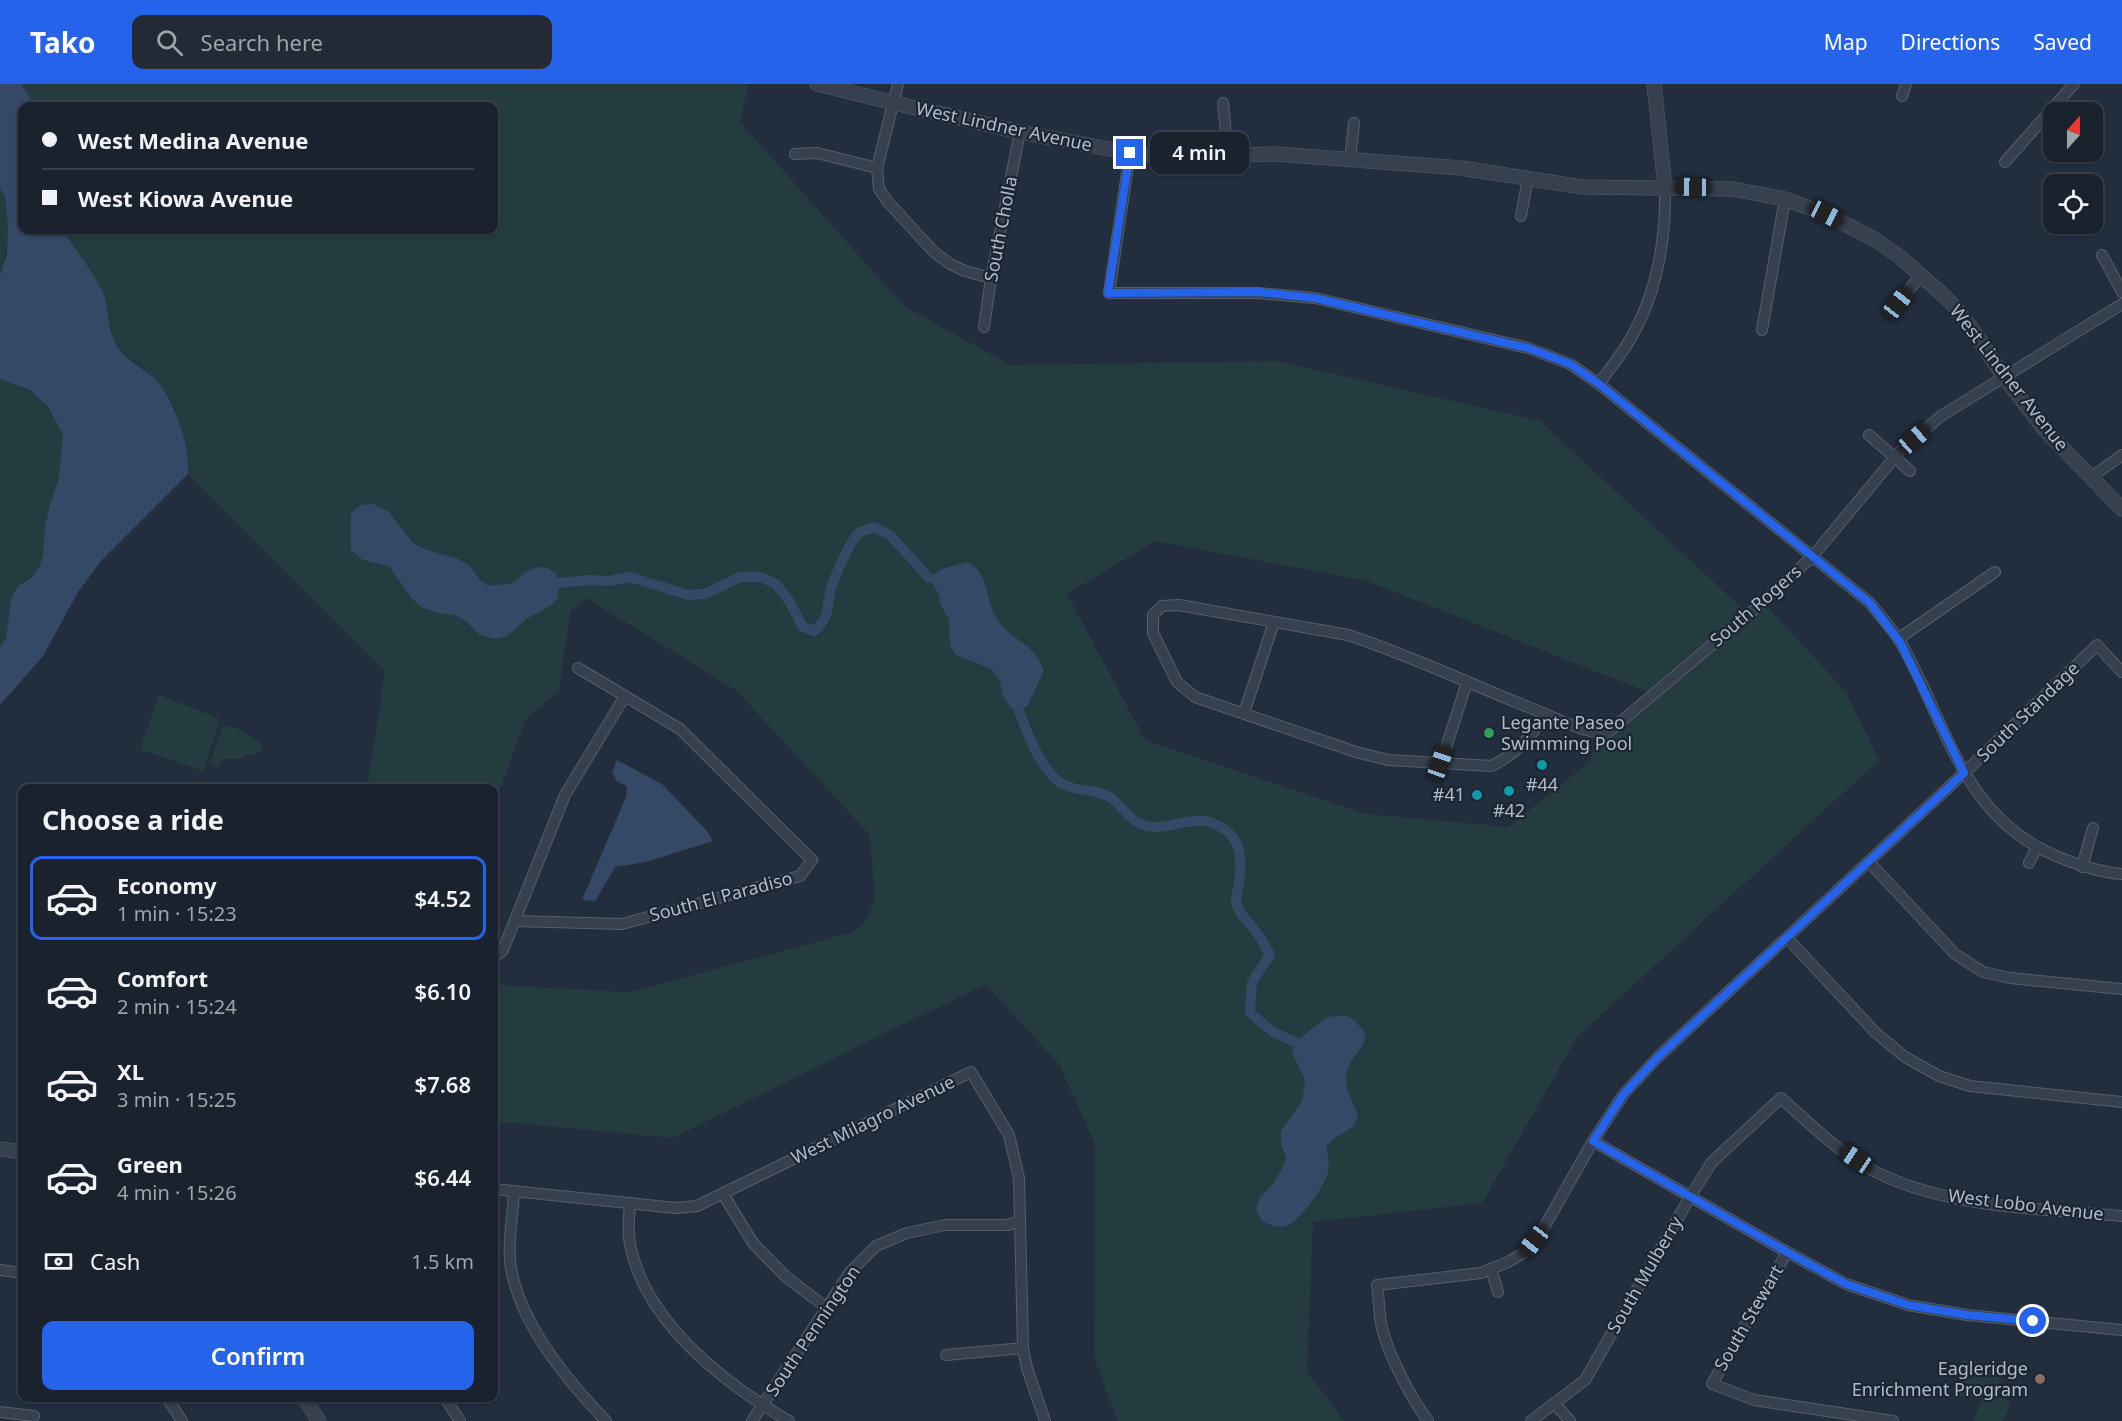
<!DOCTYPE html>
<meta charset="utf-8">
<style>
body{margin:0;font-family:"Noto Sans",sans-serif;background:#232a36;color:#f1f3f6;height:100vh;display:flex;flex-direction:column;font-size:22px;white-space:nowrap}
*{box-sizing:border-box;margin:0}
p{font-size:20px;color:#9fa4aa}
.icon{flex:none;width:33px;height:33px;fill:none;stroke:currentColor;stroke-width:2;stroke-linecap:round;stroke-linejoin:round}
.map{position:relative;flex:1;overflow:hidden}
.details{position:absolute;left:18px;top:700px;width:480px;height:618px;display:flex;flex-direction:column;background:#1a222e;border-radius:12px;box-shadow:0 2px 4px #0004,0 0 0 2px #383f4a}
.details>*{flex:none}
.guide{position:absolute;left:18px;top:18px;width:480px;height:132px;border-radius:12px;box-shadow:0 2px 4px #0004,0 0 0 2px #383f4a;display:grid;align-content:center;height:132px;padding:0 24px;background:#1a222e}
.needle{width:39px;rotate:21deg}
.fabs{position:absolute;left:2043px;top:18px;display:grid;gap:12px}
.fabs a{display:grid;place-items:center;width:60px;height:60px;border-radius:12px;background:#1a222e;box-shadow:0 2px 4px #0004,0 0 0 2px #383f4a;font-size:30px}
.end{position:absolute;width:27px;height:27px;margin:-14px;border:8px solid #2563eb;background:#fff;box-shadow:0 0 0 3px #fff}
.from{border-radius:50%}
.bubble{position:absolute;height:42px;border-radius:12px;background:#1a222e;box-shadow:0 2px 4px #0004,0 0 0 2px #383f4a;font-size:20px;font-weight:600;line-height:42px;text-align:center}
.car{position:absolute;width:18px;height:36px;margin:-18px -9px;border-radius:8px;box-shadow:0 0 4px 2px #0007;background:linear-gradient(#222 24%,#8ab4d8 0 40%,#222 0 76%,#8ab4d8 0 86%,#222 0)}
.guide b{display:flex;align-items:center;gap:21px;height:57px;font-size:22px}
.guide b+b{border-top:2px solid #383f4a}
.guide i{width:15px;height:15px;background:#f1f3f6}
ul{padding:0;list-style:none}
li{display:flex;align-items:center;gap:18px;height:84px;margin:0 12px 9px;padding:0 12px;border:3px solid transparent;border-radius:12px}
li div{flex:1}
li b{display:block;font-size:22px}
li em{font-style:normal;font-weight:600}
li.current{border-color:#2563eb}
li>.icon{width:54px;height:54px;stroke-width:1.5}
h2{padding:0 24px;font-size:27px;line-height:72px}
.pay{display:flex;align-items:center;gap:15px;height:66px;padding:0 24px;font-size:22px}
.pay p{margin-inline-start:auto}
.cta{display:flex;gap:12px;margin-top:auto;padding:12px 24px}
.cta a{flex:1;height:69px;border-radius:12px;background:#2563eb;color:#fff;font-size:24px;font-weight:600;line-height:69px;text-align:center}
header{display:flex;align-items:center;gap:36px;box-sizing:border-box;height:84px;padding:0 30px;background:#2563eb;color:#fff}
header strong{font-size:28px}
nav{display:flex;gap:33px;margin-inline-start:auto;font-size:21px}
.search{width:420px;height:54px;background:#232a36;display:flex;align-items:center;gap:15px;box-sizing:border-box;padding:0 21px;border-radius:12px;color:#9fa4aa;font-size:22px}
.map>svg:first-child{display:block}
.green{fill:#243c3f;fill-rule:evenodd}
.water{fill:#354966}
.lines{fill:none;stroke-linecap:round;stroke-linejoin:round}
.canal{stroke:#354966;stroke-width:10}
.minor-casing{stroke:#545e6c;stroke-width:12}
.tertiary-casing{stroke:#545e6c;stroke-width:15}
.minor{stroke:#36404e;stroke-width:10}
.tertiary{stroke:#36404e;stroke-width:14}
.route{stroke:#2563eb;stroke-width:8}
.leisure-dot{fill:#2e9e5b;stroke:#1b2533;stroke-width:2}
.culture-dot{fill:#0f9aa8;stroke:#1b2533;stroke-width:2}
.education-dot{fill:#8d6e63;stroke:#1b2533;stroke-width:2}
.labels{text-anchor:middle;stroke-width:4.5;stroke-linejoin:round;paint-order:stroke}
.street-label{font-size:18px;fill:#b2bbc9;stroke:#1b2533}
.poi-label{font-size:18px;fill:#b2bbc9;stroke:#1b2533}
</style>
<header>
<strong>Tako</strong>
<div class="search"><svg class="icon" aria-label="search" viewBox="0 0 24 24"><circle cx="10" cy="10" r="6"/><path d="M15 15l6 6"/></svg>Search here</div>
<nav><a>Map</a><a>Directions</a><a>Saved</a></nav>
</header>
<div class="map">
<svg width="2122" height="1337" viewBox="0 0 2122 1337">
<rect width="100%" height="100%" fill="#222e3e"/>
<g class="green">
<path d="M21 0H748L740 38 904 222 1010 281 1277 277 1540 337 1748 530 1763 518 1846 608 1879 676 1577 953 1482 1119 1313 1138 1307 1287 1344 1337H1118L1094 1274 1095 1060 1059 980 985 900 673 1054 494 1037V901L630 908 850 849 863 841 875 817 870 751 736 606 586 514 570 528 559 607 525 636 494 722V705H367L385 587 188 390 189 381 176 327 168 312 156 296 115 260 103 208 62 146H494V22H34ZM1155 457 1367 497 1653 610 1606 650 1586 681 1508 743 1365 730 1145 656 1067 510Z"/>
<path d="M0 105C14 126 9 169 0 191Z"/>
<path d="M0 295C27 302 55 321 62 350 65 359 61 386 59 396 56 406 51 416 49 426 45 442 46 472 39 485 34 493 23 496 18 503 6 520 13 550 0 563Z"/>
<polygon points="159,611 220,635 203,687 140,665"/>
<path d="M228 641C241 645 249 653 261 659L262 664 256 671H247L241 675H223L218 684 210 680 222 644Z"/>
<polygon points="1963,1275 2002,1291 1994,1311 2011,1318 2003,1337 1973,1337 1986,1308 1982,1306 1979,1315 1960,1312"/>
</g>
<g class="water">
<path d="M0 0H21L33 19 34 22H22V146H62C74 164 96 191 104 211 109 226 108 247 116 260 123 274 142 283 154 294 173 311 191 365 188 390L101 477 78 508 43 572 0 621V563L6 554 11 515 18 502 32 493 39 484 43 471 45 443 49 424 59 394 63 351 48 323 30 306 0 295V191L7 170 8 141 5 113 0 105Z"/>
<polygon points="374,420 389,428 412,458 424,465 458,475 470,482 479,495 488,502 514,499 524,489 537,483 548,484 557,491 559,513 550,522 528,534 507,552 494,555 479,550 466,537 455,531 438,529 423,524 411,514 389,482 363,476 351,466 351,429 361,421"/>
<path d="M967 478C970 480 976 483 978 486 988 500 988 521 997 535 1010 557 1033 556 1044 587L1027 622 1019 627 1010 623 1003 612 999 595 991 585 956 571 950 561 949 535 941 522 938 509 929 494 942 485Z"/>
<polygon points="617,676 662,700 706,746 713,757 646,778 615,783 595,817 582,816 626,713 627,703 616,696 612,689"/>
<path d="M1346 931C1388 959 1348 963 1346 994 1345 1006 1354 1020 1358 1031L1354 1042 1332 1056 1326 1064C1329 1074 1330 1082 1327 1092 1323 1104 1299 1138 1286 1142 1278 1144 1270 1141 1263 1138L1256 1125 1260 1113 1272 1101 1281 1087 1286 1074 1281 1060V1047L1302 1017 1305 996 1292 969 1295 958 1327 933Z"/>
</g>
<g class="lines">
<g class="canal">
<path d="M559 499 588 496 610 497 630 493 688 511 705 510 740 493H761L776 500 789 517 803 543 814 547C833 531 825 521 832 501 836 490 851 454 860 448 864 446 870 445 874 443L890 451 929 494"/>
<path d="M1019 627C1027 649 1043 693 1067 702 1081 708 1098 705 1111 714 1126 725 1132 743 1155 743 1184 743 1201 725 1229 749 1243 762 1241 783 1239 800 1238 806 1235 812 1236 818 1239 831 1249 838 1256 848 1262 855 1266 864 1270 871L1252 898 1250 929 1273 948 1295 958"/>
</g>
<g class="minor-casing">
<g id="minor">
<polyline points="898,0 877,84 879,105 887,117 934,168 950,180 965,187 991,194"/>
<polyline points="1902,12 1906,0"/>
<polyline points="1223,19 1228,71"/>
<path d="M1130 69 1109 209H1258L1315 214 1528 264 1570 280 1599 300 1870 519C1880 532 1893 545 1901 559 1947 639 1961 732 2056 772 2078 781 2098 788 2122 790"/>
<polyline points="795,70 817,69 877,84"/>
<polyline points="1350,76 1354,39"/>
<polyline points="2005,78 2074,0"/>
<polyline points="1521,132 1528,94"/>
<polyline points="2102,171 2122,208"/>
<polyline points="1898,219 1921,191"/>
<polyline points="984,243 991,194 1020,48"/>
<polyline points="1762,246 1785,115"/>
<path d="M1599 300C1608 287 1618 275 1626 262 1656 215 1666 158 1665 103"/>
<polyline points="1869,351 1910,387"/>
<polyline points="2090,394 2122,371"/>
<polyline points="1898,555 1995,488"/>
<polyline points="578,584 625,612"/>
<polyline points="1244,629 1274,538"/>
<path d="M1544 629C1534 652 1515 670 1492 682L1388 676 1356 668 1195 613 1177 598 1153 549V531L1162 522 1179 521 1348 551C1409 571 1468 599 1528 623 1553 633 1579 647 1606 650L1763 518 1812 473 1900 367 1941 332 2122 220"/>
<polyline points="1441,679 1467,598"/>
<polyline points="1869,778 1955,870 1983,888 2010,894 2122,905"/>
<polyline points="2029,779 2037,763"/>
<polyline points="2082,783 2093,744"/>
<polyline points="1787,854 1876,949 1905,973 1939,992 1970,1002 2122,1018"/>
<polyline points="494,874 503,866 565,711 625,612 680,645 812,776 800,792 622,840 515,837"/>
<polyline points="1593,1057 1787,1168 1846,1200 1908,1221 1967,1231 2122,1246"/>
<polyline points="494,1105 676,1124 697,1122 971,988 1009,1051 1019,1094 1023,1264 1027,1284 1045,1337"/>
<path d="M514 1108C513 1128 508 1158 510 1177 517 1237 566 1295 606 1337"/>
<polyline points="723,1110 753,1159 786,1193 827,1224"/>
<path d="M630 1119C629 1133 627 1151 631 1165 648 1240 725 1300 789 1337"/>
<polyline points="1787,1168 1712,1300 1754,1316 1893,1337"/>
<polyline points="1491,1185 1498,1208"/>
<polyline points="0,1186 22,1189"/>
<polyline points="946,1271 1023,1264"/>
<polyline points="167,1314 182,1337"/>
<polyline points="445,1314 460,1337"/>
<polyline points="1555,1320 1570,1337"/>
<polyline points="0,1328 34,1332"/>
<polyline points="752,1337 850,1188 876,1162 907,1149 945,1141 1008,1141 1019,1137"/>
<path d="M1428 1337C1411 1314 1386 1267 1381 1239 1379 1227 1379 1214 1377 1201L1481 1189 1508 1178 1527 1167 1542 1147 1593 1057 1623 1011 1658 973 1964 689 2097 561 2122 588"/>
<path d="M1531 1337 1585 1296 1690 1113 1712 1078 1781 1014C1809 1039 1837 1067 1870 1085 1945 1125 2039 1124 2122 1132"/>
</g>
</g>
<g class="tertiary-casing">
<g id="tertiary">
<polyline points="817,0 894,19 1020,48 1130,69 1173,73 1276,70 1461,84 1582,103 1733,105 1785,115 1826,130 1876,156 1900,173 1942,210 1956,224 1975,249 2004,293 2044,345 2122,425"/>
<polyline points="1654,0 1665,103"/>
<polyline points="0,1065 22,1068"/>
<polyline points="304,1314 319,1337"/>
</g>
</g>
<use href="#minor" class="minor"/>
<use href="#tertiary" class="tertiary"/>
</g>
<g class="lines">
<polyline class="route" points="1130,69 1108,209 1258,208 1315,214 1528,264 1570,280 1599,300 1870,519 1900,558 1964,689 1658,973 1623,1011 1593,1057 1787,1168 1846,1200 1908,1221 1967,1231 2033,1237"/>
</g>
<circle class="leisure-dot" cx="1489" cy="649" r="6"/>
<g class="culture-dot">
<circle cx="1542" cy="681" r="6"/>
<circle cx="1509" cy="707" r="6"/>
<circle cx="1477" cy="711" r="6"/>
</g>
<circle class="education-dot" cx="2040" cy="1295" r="6"/>
<g class="labels">
<g class="street-label">
<text transform="translate(1004 43) rotate(12)" y="6">West Lindner Avenue</text>
<text transform="translate(1001 145) rotate(-79)" y="6">South Cholla</text>
<text transform="translate(2009 294) rotate(52)" y="6">West Lindner Avenue</text>
<text transform="translate(1756 522) rotate(-41)" y="6">South Rogers</text>
<text transform="translate(2028 628) rotate(-44)" y="6">South Standage</text>
<text transform="translate(721 813) rotate(-15)" y="6">South El Paradiso</text>
<text transform="translate(873 1036) rotate(-26)" y="6">West Milagro Avenue</text>
<text transform="translate(2026 1121) rotate(7)" y="6">West Lobo Avenue</text>
<text transform="translate(1645 1191) rotate(-60)" y="6">South Mulberry</text>
<text transform="translate(1749 1234) rotate(-60)" y="6">South Stewart</text>
<text transform="translate(813 1247) rotate(-56)" y="6">South Pennington</text>
</g>
<g class="poi-label">
<text x="1501" y="645" text-anchor="start">Legante Paseo<tspan x="1501" dy="21">Swimming Pool</tspan></text>
<text x="1542" y="707">#44</text>
<text x="1465" y="717" text-anchor="end">#41</text>
<text x="1509" y="733">#42</text>
<text x="2028" y="1291" text-anchor="end">Eagleridge<tspan x="2028" dy="21">Enrichment Program</tspan></text>
</g>
</g>
</svg>
<div class="fabs">
<a><svg class="needle" viewBox="-14 -14 28 28"><path d="M0-13l5 13h-10z" fill="#e53935"/><path d="M0 13l5-13h-10z" fill="#9fa4aa"/></svg></a>
<a><svg class="icon" aria-label="locate" viewBox="0 0 24 24"><circle cx="12" cy="12" r="6"/><path d="M12 2v4M12 18v4M2 12h4M18 12h4"/></svg></a>
</div>
<i class="end from" style="left:2033px;top:1237px"></i>
<i class="end" style="left:1130px;top:69px"></i>
<div class="bubble" style="left:1150px;top:48px;width:99px">4 min</div>
<i class="car" style="left:1693px;top:103px;rotate:271deg"></i>
<i class="car" style="left:1826px;top:130px;rotate:117deg"></i>
<i class="car" style="left:1898px;top:219px;rotate:38deg"></i>
<i class="car" style="left:1914px;top:355px;rotate:49deg"></i>
<i class="car" style="left:1440px;top:679px;rotate:19deg"></i>
<i class="car" style="left:1856px;top:1075px;rotate:304deg"></i>
<i class="car" style="left:1534px;top:1157px;rotate:218deg"></i>
<div class="guide">
<b><i class="from"></i>West Medina Avenue</b>
<b><i></i>West Kiowa Avenue</b>
</div>
<section class="details">
<h2>Choose a ride</h2>
<ul>
<li class="current"><svg class="icon" aria-label="car" viewBox="0 0 24 24"><path d="M5 17H2v-5l4-1 3-4h7l3 4 3 1v5h-3M9 17h6M6 11h13"/><circle cx="7" cy="17" r="2"/><circle cx="17" cy="17" r="2"/></svg><div><b>Economy</b><p>1 min · 15:23</p></div><em>$4.52</em></li>
<li><svg class="icon" aria-label="car" viewBox="0 0 24 24"><path d="M5 17H2v-5l4-1 3-4h7l3 4 3 1v5h-3M9 17h6M6 11h13"/><circle cx="7" cy="17" r="2"/><circle cx="17" cy="17" r="2"/></svg><div><b>Comfort</b><p>2 min · 15:24</p></div><em>$6.10</em></li>
<li><svg class="icon" aria-label="car" viewBox="0 0 24 24"><path d="M5 17H2v-5l4-1 3-4h7l3 4 3 1v5h-3M9 17h6M6 11h13"/><circle cx="7" cy="17" r="2"/><circle cx="17" cy="17" r="2"/></svg><div><b>XL</b><p>3 min · 15:25</p></div><em>$7.68</em></li>
<li><svg class="icon" aria-label="car" viewBox="0 0 24 24"><path d="M5 17H2v-5l4-1 3-4h7l3 4 3 1v5h-3M9 17h6M6 11h13"/><circle cx="7" cy="17" r="2"/><circle cx="17" cy="17" r="2"/></svg><div><b>Green</b><p>4 min · 15:26</p></div><em>$6.44</em></li>
</ul>
<div class="pay"><svg class="icon" aria-label="cash" viewBox="0 0 24 24"><path d="M3 7h18v10H3z"/><circle cx="12" cy="12" r="2"/></svg>Cash<p>1.5 km</p></div>
<div class="cta"><a>Confirm</a></div>
</section>
</div>
